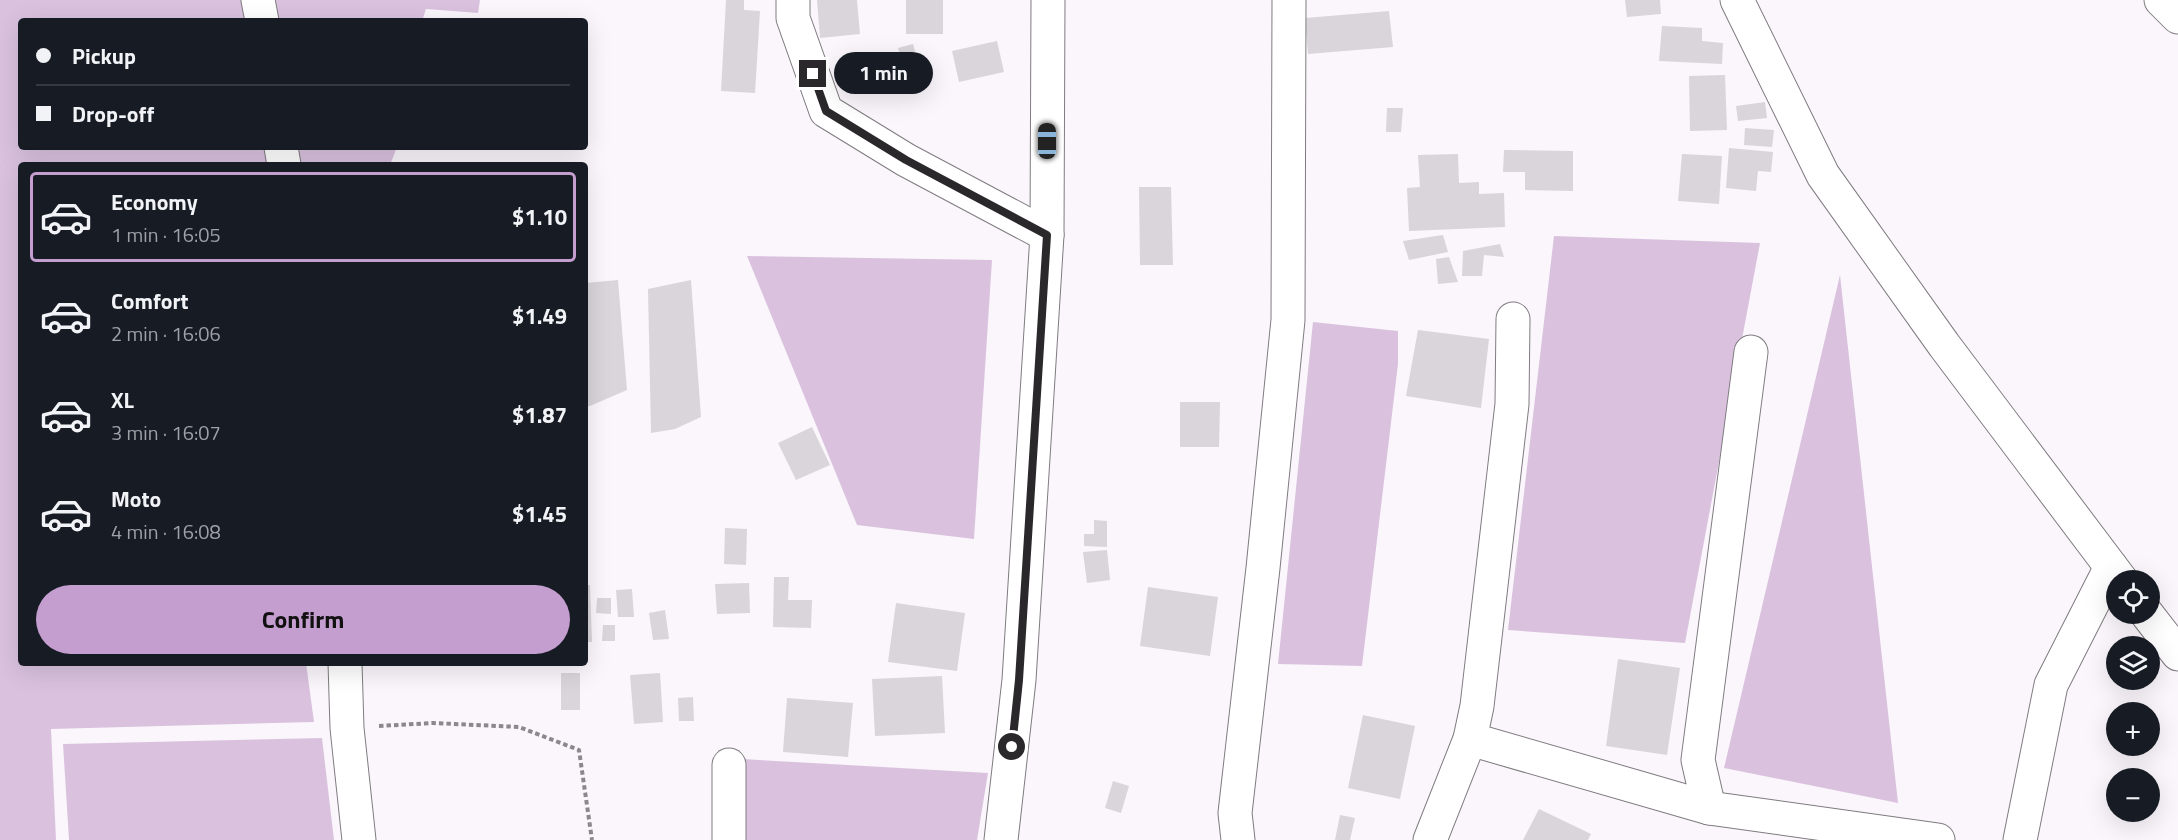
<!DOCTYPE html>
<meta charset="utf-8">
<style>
body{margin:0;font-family:"Titillium Web",sans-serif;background:#242831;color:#f1f3f6;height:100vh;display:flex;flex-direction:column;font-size:22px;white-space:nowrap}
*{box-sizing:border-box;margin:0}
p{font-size:20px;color:#9ea1a6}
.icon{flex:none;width:33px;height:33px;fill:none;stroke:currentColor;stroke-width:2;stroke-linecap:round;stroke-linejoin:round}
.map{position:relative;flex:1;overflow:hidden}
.sheet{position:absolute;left:18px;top:162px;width:570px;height:504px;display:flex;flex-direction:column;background:#171b24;border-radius:6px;box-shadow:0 6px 24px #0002}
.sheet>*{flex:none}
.hud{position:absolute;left:18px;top:18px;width:570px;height:132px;border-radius:6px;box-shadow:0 6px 24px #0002;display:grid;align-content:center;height:132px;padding:0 18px;background:#171b24}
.fabs{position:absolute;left:2106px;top:570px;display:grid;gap:12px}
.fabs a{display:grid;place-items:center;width:54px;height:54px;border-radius:50%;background:#171b24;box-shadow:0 6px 24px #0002;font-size:30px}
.end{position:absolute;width:27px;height:27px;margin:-14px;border:8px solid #2a282a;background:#fff;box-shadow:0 0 0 3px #fff}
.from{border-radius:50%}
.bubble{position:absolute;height:42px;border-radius:21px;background:#171b24;box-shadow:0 6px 24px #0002;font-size:20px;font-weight:700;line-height:42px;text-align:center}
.car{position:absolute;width:18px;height:36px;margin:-18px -9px;border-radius:8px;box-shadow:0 0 4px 2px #0007;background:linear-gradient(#222 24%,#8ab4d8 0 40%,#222 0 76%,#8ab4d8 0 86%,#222 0)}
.hud b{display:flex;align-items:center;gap:21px;height:57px;font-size:22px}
.hud b+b{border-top:2px solid #363941}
.hud i{width:15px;height:15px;background:#f1f3f6}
ul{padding:10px 0 0;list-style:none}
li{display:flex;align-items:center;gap:18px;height:90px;margin:0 12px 9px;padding:0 6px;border:3px solid transparent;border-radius:6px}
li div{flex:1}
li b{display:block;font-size:22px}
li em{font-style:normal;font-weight:700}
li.active{border-color:#c59ed0}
li>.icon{width:54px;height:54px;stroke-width:1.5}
.cta{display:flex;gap:12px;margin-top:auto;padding:12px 18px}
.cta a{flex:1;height:69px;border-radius:36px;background:#c59ed0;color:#111;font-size:24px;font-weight:700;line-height:69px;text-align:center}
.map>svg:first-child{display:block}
.green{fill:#dac2df}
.building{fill:#d9d5da}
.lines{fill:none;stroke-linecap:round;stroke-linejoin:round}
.minor-casing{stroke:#7f7b80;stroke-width:35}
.major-casing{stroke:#7f7b80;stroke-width:35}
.path{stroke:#8b888b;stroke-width:4;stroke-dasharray:4.5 3;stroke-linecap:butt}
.minor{stroke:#fff;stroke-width:33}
.major{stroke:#fff;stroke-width:33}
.route{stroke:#2a282a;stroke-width:8}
</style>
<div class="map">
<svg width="2178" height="840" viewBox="0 0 2178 840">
<rect width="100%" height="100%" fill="#faf6fb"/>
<g class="green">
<polygon points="0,0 480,0 478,13 426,9 422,21 21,21 21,147 397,147 390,165 21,165 21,663 306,663 314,722 51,729 56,840 0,840"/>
<polygon points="1554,236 1760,243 1685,643 1508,630"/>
<polygon points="747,256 992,260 974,539 857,525"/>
<polygon points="1840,275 1898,803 1724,768"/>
<polygon points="1313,322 1398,331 1398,364 1362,666 1278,664"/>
<polygon points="322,738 334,840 69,840 63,744"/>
<polygon points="742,759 988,773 977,840 742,840"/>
</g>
<g class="building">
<polygon points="726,0 744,0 744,10 760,11 755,93 721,91"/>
<polygon points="817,0 857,0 860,34 820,38"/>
<rect x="906" y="0" width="37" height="34"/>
<polygon points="1625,0 1660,0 1661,14 1627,17"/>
<polygon points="1389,11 1393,47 1308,54 1305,18"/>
<polygon points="1662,26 1702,28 1702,41 1723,43 1722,64 1659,61"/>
<polygon points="997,41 1004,72 959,82 952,51"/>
<polygon points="913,44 922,78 908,82 898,48"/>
<polygon points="1725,75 1727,130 1690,131 1689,76"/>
<polygon points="1765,102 1767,118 1738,121 1736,106"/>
<polygon points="1387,108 1403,108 1401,132 1386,132"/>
<polygon points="1745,128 1774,130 1772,147 1744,145"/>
<polygon points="1729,148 1773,152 1771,172 1758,171 1756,191 1726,188"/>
<polygon points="1504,150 1573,151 1573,191 1525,190 1525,172 1503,172"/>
<polygon points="1458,154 1459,183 1479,182 1479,194 1504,193 1505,227 1409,231 1407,188 1420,187 1418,155"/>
<polygon points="1682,154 1722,156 1719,204 1678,201"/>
<polygon points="1139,187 1171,187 1173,265 1140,265"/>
<polygon points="1443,235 1448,252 1409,260 1403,241"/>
<polygon points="1500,244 1504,257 1484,255 1482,276 1462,276 1463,251"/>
<polygon points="1449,257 1458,282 1438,284 1436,259"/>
<polygon points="618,280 627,390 590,406 585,406 585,283"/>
<polygon points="691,280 701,417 675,429 651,433 648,289"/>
<polygon points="1418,330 1489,339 1481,408 1406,396"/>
<polygon points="1180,402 1220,402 1219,447 1180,447"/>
<polygon points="812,427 830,465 796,480 778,443"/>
<polygon points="1094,520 1107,521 1107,547 1084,546 1084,534 1094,534"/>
<polygon points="725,528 747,529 746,565 724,564"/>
<polygon points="1107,550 1110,580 1087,583 1083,552"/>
<polygon points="774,577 789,577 788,600 812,600 811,628 773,627"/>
<polygon points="749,583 750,613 717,614 715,584"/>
<polygon points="585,585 590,585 592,642 585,642"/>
<polygon points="1148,587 1218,597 1210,656 1140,646"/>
<polygon points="632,589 634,617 618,617 616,590"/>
<polygon points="597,598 611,598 611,614 596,613"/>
<polygon points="896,603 965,613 957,671 888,662"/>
<polygon points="665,610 669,639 653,640 649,613"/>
<polygon points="603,625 615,625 615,641 602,641"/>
<polygon points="1618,659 1680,668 1667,755 1606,746"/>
<rect x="561" y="673" width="19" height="37"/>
<polygon points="660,673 663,722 634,724 630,675"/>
<polygon points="942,676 945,733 875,736 872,679"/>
<polygon points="693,697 694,721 679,721 678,698"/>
<polygon points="787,698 853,703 848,757 783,752"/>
<polygon points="1363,715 1415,726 1400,799 1348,788"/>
<polygon points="1113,781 1129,786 1121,813 1105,808"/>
<polygon points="1539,809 1591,834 1588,840 1523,840"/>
<polygon points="1340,815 1355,818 1350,840 1335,840"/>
</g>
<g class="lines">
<g class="minor-casing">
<g id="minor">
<polyline points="258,0 262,21"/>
<polyline points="793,0 793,18 826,111 906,160 1047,235"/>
<polyline points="1737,0 1823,175 1944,345 2121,580"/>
<polyline points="281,147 284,165"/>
<polyline points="2147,614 2178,654"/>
<polyline points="345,663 347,728 359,840"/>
<polyline points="1470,739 1709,808 1698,760 1751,352"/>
<polyline points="729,765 729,840"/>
<polyline points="1709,808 1938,840"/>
<polyline points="1001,840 1019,680 1047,235 1048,0"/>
<polyline points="1238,840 1235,813 1263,568 1288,320 1289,0"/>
<polyline points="1430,840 1470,739 1477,706 1512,404 1513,319"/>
<polyline points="2020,840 2051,685 2111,567"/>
</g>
</g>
<g class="major-casing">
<polyline id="major" points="2161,0 2178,17"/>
</g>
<polyline class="path" points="379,726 433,723 519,727 579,750 592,840"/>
<use href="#minor" class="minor"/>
<use href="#major" class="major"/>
</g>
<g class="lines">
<polyline class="route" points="813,74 826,111 906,160 1047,235 1019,680 1012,747"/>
</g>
</svg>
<div class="fabs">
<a><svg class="icon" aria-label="locate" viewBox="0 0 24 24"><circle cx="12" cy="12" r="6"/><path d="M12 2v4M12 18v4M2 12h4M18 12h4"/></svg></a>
<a><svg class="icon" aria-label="layers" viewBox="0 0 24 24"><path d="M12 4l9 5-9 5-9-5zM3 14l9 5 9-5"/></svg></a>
<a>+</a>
<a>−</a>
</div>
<i class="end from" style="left:1012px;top:747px"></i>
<i class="end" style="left:813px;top:74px"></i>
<div class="bubble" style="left:834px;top:52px;width:99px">1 min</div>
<i class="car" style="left:1047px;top:141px;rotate:0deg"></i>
<div class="hud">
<b><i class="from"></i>Pickup</b>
<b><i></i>Drop-off</b>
</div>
<section class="sheet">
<ul>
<li class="active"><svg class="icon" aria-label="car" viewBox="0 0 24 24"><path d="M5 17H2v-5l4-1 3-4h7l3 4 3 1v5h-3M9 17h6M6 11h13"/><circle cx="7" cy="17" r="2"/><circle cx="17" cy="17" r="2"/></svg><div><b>Economy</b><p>1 min · 16:05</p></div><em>$1.10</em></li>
<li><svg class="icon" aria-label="car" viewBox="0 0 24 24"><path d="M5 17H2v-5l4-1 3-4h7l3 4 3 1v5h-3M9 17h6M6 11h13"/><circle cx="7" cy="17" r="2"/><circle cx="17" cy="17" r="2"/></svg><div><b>Comfort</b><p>2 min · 16:06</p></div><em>$1.49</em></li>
<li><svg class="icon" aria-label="car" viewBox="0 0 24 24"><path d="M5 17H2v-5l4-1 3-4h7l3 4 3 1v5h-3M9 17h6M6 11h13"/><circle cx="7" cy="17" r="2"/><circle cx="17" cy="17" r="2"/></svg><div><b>XL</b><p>3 min · 16:07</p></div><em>$1.87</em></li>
<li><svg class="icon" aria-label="car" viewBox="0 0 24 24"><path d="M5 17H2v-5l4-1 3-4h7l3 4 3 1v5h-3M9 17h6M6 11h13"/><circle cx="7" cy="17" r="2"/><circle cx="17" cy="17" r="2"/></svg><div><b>Moto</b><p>4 min · 16:08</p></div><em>$1.45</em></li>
</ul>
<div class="cta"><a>Confirm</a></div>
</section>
</div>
